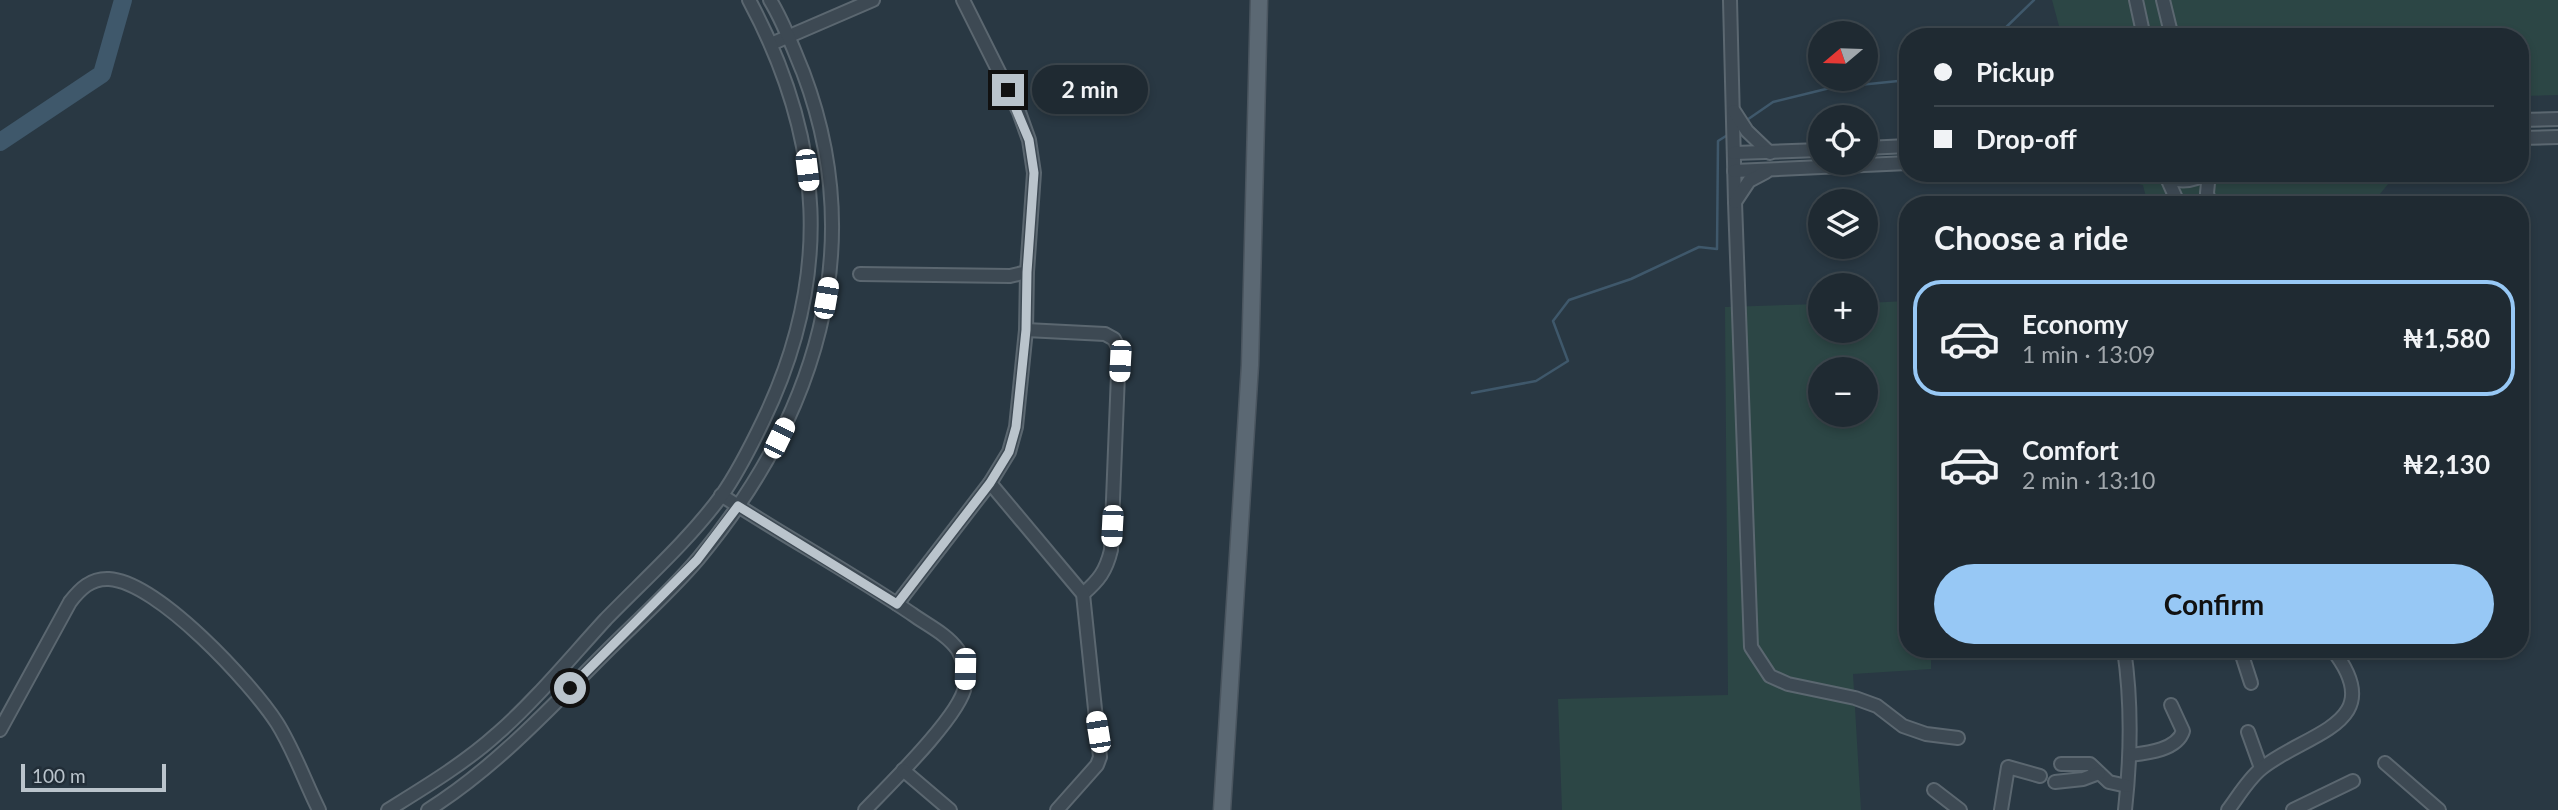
<!DOCTYPE html>
<meta charset="utf-8">
<style>
body{margin:0;font-family:Lato,sans-serif;background:#27323a;color:#f1f3f6;height:100vh;display:flex;flex-direction:column;font-size:26px;white-space:nowrap}
*{box-sizing:border-box;margin:0}
p{font-size:23px;color:#a1a7ac}
.icon{flex:none;width:38px;height:38px;fill:none;stroke:currentColor;stroke-width:2;stroke-linecap:round;stroke-linejoin:round}
.map{position:relative;flex:1;overflow:hidden}
.side{position:absolute;left:1899px;top:196px;width:630px;height:462px;display:flex;flex-direction:column;background:#1f2a32;border-radius:28px;box-shadow:0 4px 10px #0003,0 0 0 2px #3c464d}
.side>*{flex:none}
.hud{position:absolute;left:1899px;top:28px;width:630px;height:154px;border-radius:28px;box-shadow:0 4px 10px #0003,0 0 0 2px #3c464d;display:grid;align-content:center;height:154px;padding:0 35px;background:#1f2a32}
.needle{width:46px;rotate:251deg}
.controls{position:absolute;left:1808px;top:21px;display:grid;gap:14px}
.controls a{display:grid;place-items:center;width:70px;height:70px;border-radius:50%;background:#1f2a32;box-shadow:0 4px 10px #0003,0 0 0 2px #3c464d;font-size:35px}
.scale{position:absolute;left:21px;bottom:18px;width:145px;box-sizing:border-box;padding-left:7px;border:4px solid #bac4cc;border-top:0;font-size:19px;line-height:24px;white-space:nowrap;color:#bac4cc;-webkit-text-stroke:5px #222e38;paint-order:stroke}
.end{position:absolute;width:32px;height:32px;margin:-16px;border:9px solid #bac4cc;background:#111;box-shadow:0 0 0 4px #111}
.from{border-radius:50%}
.bubble{position:absolute;height:49px;border-radius:24px;background:#1f2a32;box-shadow:0 4px 10px #0003,0 0 0 2px #3c464d;font-size:23px;font-weight:700;line-height:49px;text-align:center}
.car{position:absolute;width:21px;height:42px;margin:-21px -10px;border-radius:9px;box-shadow:0 0 5px 2px #0007;background:linear-gradient(#fff 24%,#345 0 40%,#fff 0 76%,#345 0 86%,#fff 0)}
.hud b{display:flex;align-items:center;gap:24px;height:66px;font-size:26px}
.hud b+b{border-top:2px solid #3c464d}
.hud i{width:18px;height:18px;background:#f1f3f6}
ul{padding:0;list-style:none}
li{display:flex;align-items:center;gap:21px;height:116px;margin:0 14px 10px;padding:0 21px;border:4px solid transparent;border-radius:28px}
li div{flex:1}
li b{display:block;font-size:26px}
li em{font-style:normal;font-weight:700}
li.selected{border-color:#97c8f5}
li>.icon{width:63px;height:63px;stroke-width:1.5}
h2{padding:0 35px;font-size:32px;line-height:84px}
.button{display:flex;gap:14px;margin-top:auto;padding:14px 35px}
.button a{flex:1;height:80px;border-radius:42px;background:#97c8f5;color:#111;font-size:28px;font-weight:700;line-height:80px;text-align:center}
.map>svg:first-child{display:block}
.green{fill:#2c4645;fill-rule:evenodd}
.lines{fill:none;stroke-linecap:round;stroke-linejoin:round}
.stream{stroke:#3f586b;stroke-width:2.5}
.river{stroke:#3f586b;stroke-width:18}
.minor-casing{stroke:#5b6770;stroke-width:16}
.major-casing{stroke:#4a555f;stroke-width:19}
.minor{stroke:#3d4953;stroke-width:12}
.major{stroke:#5b6873;stroke-width:16}
.route{stroke:#bac4cc;stroke-width:9}
</style>
<div class="map">
<svg width="2558" height="810" viewBox="0 0 2558 810">
<rect width="100%" height="100%" fill="#293843"/>
<g class="green">
<polygon points="2052,0 2558,0 2558,95 2520,96 2520,37 2062,37"/>
<polygon points="2087,173 2397,173 2371,205 2148,205 2143,185"/>
<path d="M1907 301 1908 649H1931V669L1853 674 1861 810H1562L1558 699 1728 695 1725 307 1820 304V331H1866V303ZM1820 369H1866V415H1820Z"/>
</g>
<g class="lines">
<g class="stream">
<polyline points="1996,37 2034,0"/>
<polyline points="1744,122 1773,102 1830,88 1908,80"/>
<polyline points="1472,393 1536,381 1568,361 1553,321 1569,300 1631,279 1699,247 1717,249 1718,141 1726,136"/>
</g>
<polyline class="river" points="0,142 102,74 123,0"/>
<g class="minor-casing">
<g id="minor">
<polyline points="1730,0 1735,202 1751,647 1770,676 1788,684 1855,698 1877,706 1903,726 1926,734 1958,738"/>
<polyline points="2136,0 2144,37"/>
<polyline points="2163,0 2172,37"/>
<polyline points="771,44 873,0"/>
<polyline points="1734,111 1747,131 1770,153"/>
<polyline points="2520,120 2558,119"/>
<polyline points="2520,138 2558,137"/>
<polyline points="1866,148 1908,146"/>
<polyline points="1734,153 1820,150"/>
<polyline points="1734,171 1908,163"/>
<path d="M2159 173C2175 183 2191 183 2207 173"/>
<polyline points="2209,173 2207,193 2210,205"/>
<polyline points="2167,178 2179,205"/>
<polyline points="1735,202 1749,181 1766,172"/>
<polyline points="860,274 1010,276 1027,272"/>
<path d="M1026 330 1105 334 1114 339 1119 349 1111 550C1106 571 1099 580 1083 594"/>
<polyline points="990,483 1083,594 1100,757 1097,765 1057,810"/>
<path d="M721 495C784 536 850 572 912 614 927 625 947 634 958 650 964 661 966 674 965 686 961 715 887 787 865 810"/>
<polyline points="897,604 990,483 1009,452 1016,427 1026,330 1027,272 1034,173 1029,140 1019,112 963,0"/>
<path d="M2124 649C2132 703 2131 756 2125 810"/>
<polyline points="2240,649 2251,683"/>
<path d="M0 730 70 602C80 589 91 578 109 579 158 582 251 683 277 723 294 750 305 782 319 810"/>
<polyline points="2248,732 2261,768"/>
<path d="M2130 755C2147 753 2177 750 2183 731L2171 705"/>
<polyline points="2385,763 2439,810"/>
<polyline points="2061,764 2090,764 2109,782 2127,786"/>
<polyline points="903,770 950,810"/>
<polyline points="2055,782 2083,779 2099,773"/>
<polyline points="1934,790 1960,810"/>
<path d="M388 810C425 787 465 763 497 734 534 702 572 656 606 619 645 579 689 540 722 495 738 472 751 446 763 421 833 276 824 140 749 0"/>
<path d="M428 810C496 767 549 709 605 653 636 622 670 592 698 559 815 418 870 249 803 72 793 48 784 23 770 0"/>
<polyline points="2001,810 2008,767 2040,776"/>
<path d="M2228 810C2238 797 2248 779 2262 768 2307 732 2391 724 2332 649"/>
<polyline points="2293,810 2353,781"/>
</g>
</g>
<g class="major-casing">
<polyline id="major" points="1222,810 1250,365 1259,0"/>
</g>
<use href="#minor" class="minor"/>
<use href="#major" class="major"/>
</g>
<g class="lines">
<polyline class="route" points="570,688 697,560 738,506 897,604 990,483 1009,452 1016,427 1026,330 1027,272 1034,173 1029,140 1008,90"/>
</g>
</svg>
<div class="controls">
<a><svg class="needle" viewBox="-14 -14 28 28"><path d="M0-13l5 13h-10z" fill="#e53935"/><path d="M0 13l5-13h-10z" fill="#a1a7ac"/></svg></a>
<a><svg class="icon" aria-label="locate" viewBox="0 0 24 24"><circle cx="12" cy="12" r="6"/><path d="M12 2v4M12 18v4M2 12h4M18 12h4"/></svg></a>
<a><svg class="icon" aria-label="layers" viewBox="0 0 24 24"><path d="M12 4l9 5-9 5-9-5zM3 14l9 5 9-5"/></svg></a>
<a>+</a>
<a>−</a>
</div>
<div class="scale">100 m</div>
<i class="end from" style="left:570px;top:688px"></i>
<i class="end" style="left:1008px;top:90px"></i>
<div class="bubble" style="left:1032px;top:65px;width:116px">2 min</div>
<i class="car" style="left:807px;top:170px;rotate:173deg"></i>
<i class="car" style="left:826px;top:298px;rotate:10deg"></i>
<i class="car" style="left:1120px;top:361px;rotate:183deg"></i>
<i class="car" style="left:779px;top:438px;rotate:26deg"></i>
<i class="car" style="left:1112px;top:526px;rotate:183deg"></i>
<i class="car" style="left:965px;top:669px;rotate:181deg"></i>
<i class="car" style="left:1098px;top:732px;rotate:351deg"></i>
<div class="hud">
<b><i class="from"></i>Pickup</b>
<b><i></i>Drop-off</b>
</div>
<section class="side">
<h2>Choose a ride</h2>
<ul>
<li class="selected"><svg class="icon" aria-label="car" viewBox="0 0 24 24"><path d="M5 17H2v-5l4-1 3-4h7l3 4 3 1v5h-3M9 17h6M6 11h13"/><circle cx="7" cy="17" r="2"/><circle cx="17" cy="17" r="2"/></svg><div><b>Economy</b><p>1 min · 13:09</p></div><em>₦1,580</em></li>
<li><svg class="icon" aria-label="car" viewBox="0 0 24 24"><path d="M5 17H2v-5l4-1 3-4h7l3 4 3 1v5h-3M9 17h6M6 11h13"/><circle cx="7" cy="17" r="2"/><circle cx="17" cy="17" r="2"/></svg><div><b>Comfort</b><p>2 min · 13:10</p></div><em>₦2,130</em></li>
</ul>
<div class="button"><a>Confirm</a></div>
</section>
</div>
